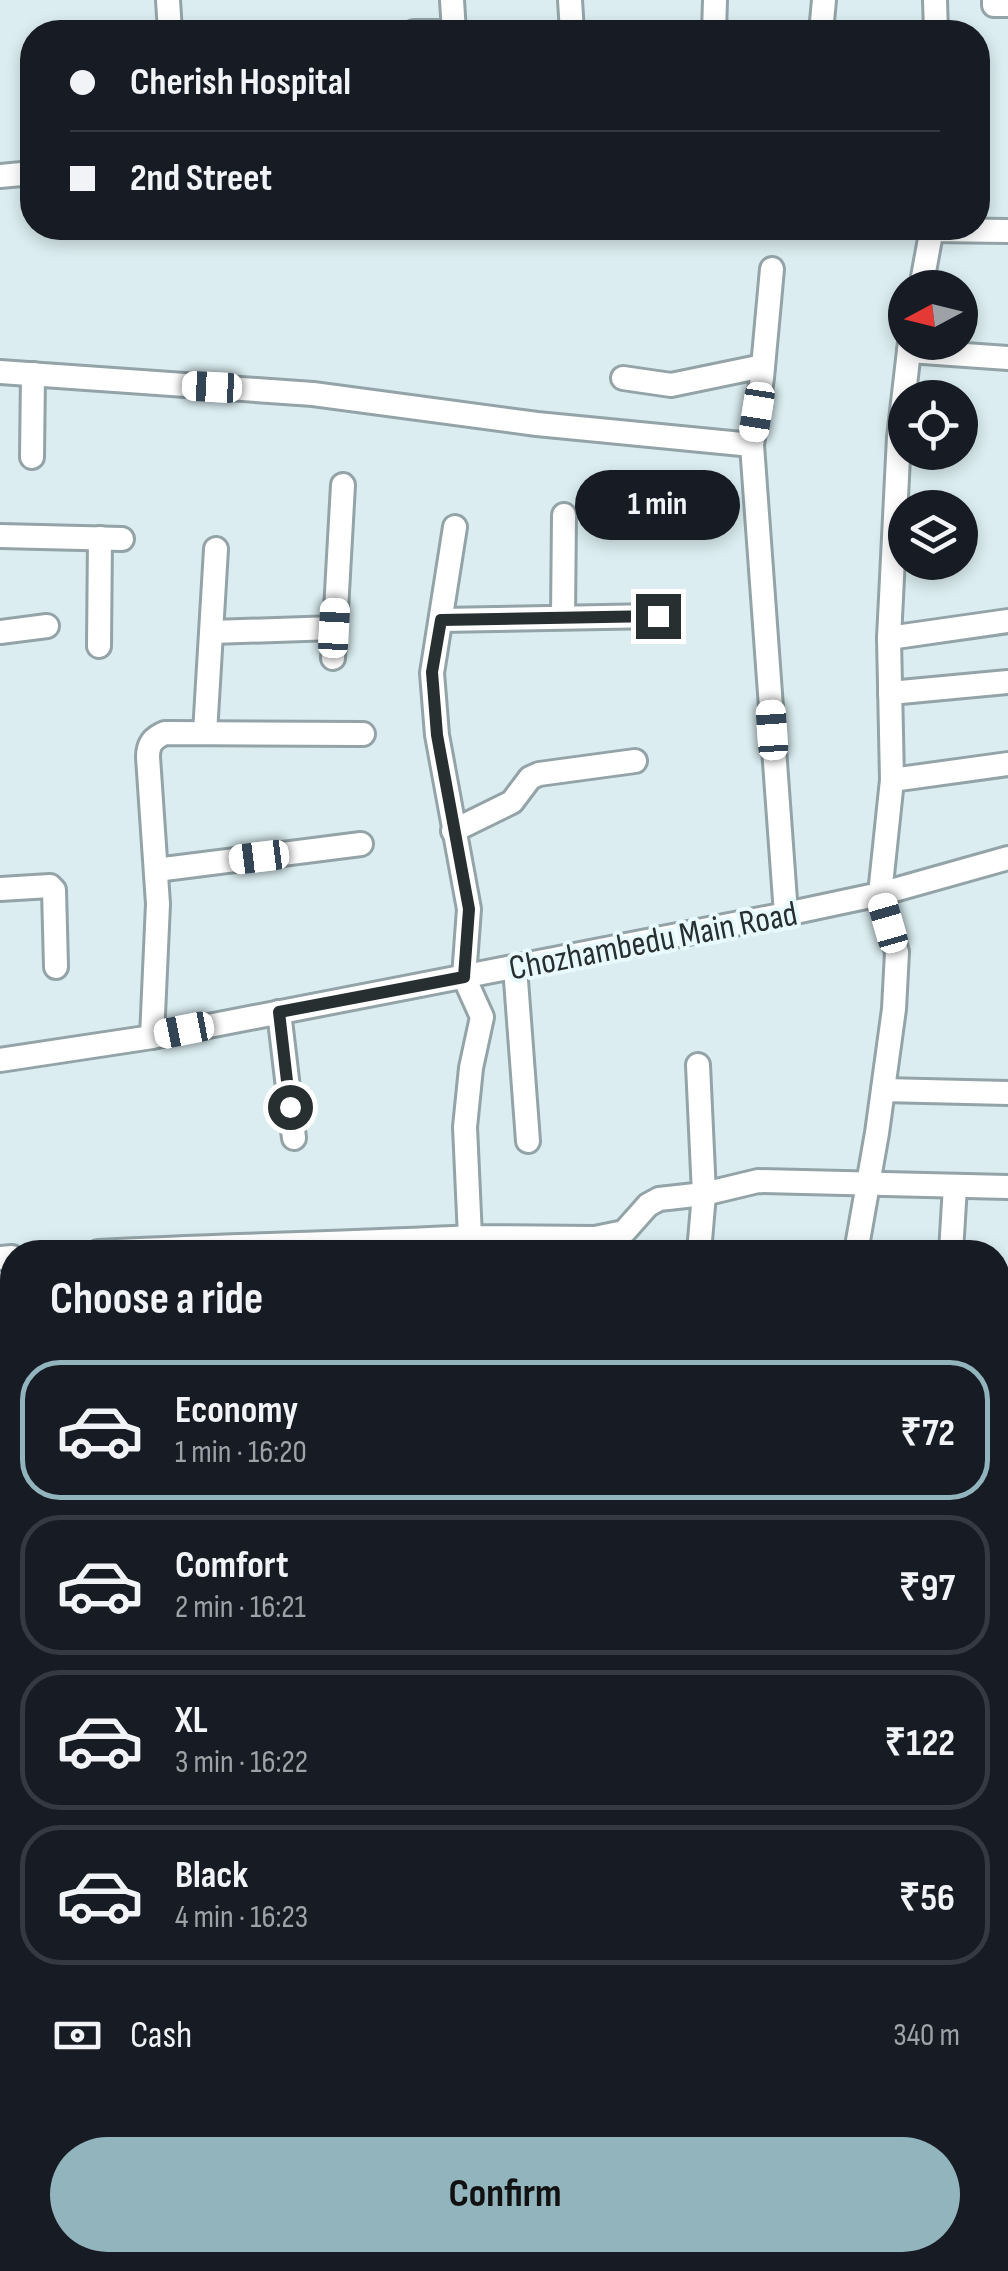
<!DOCTYPE html>
<meta charset="utf-8">
<style>
body{margin:0;font-family:"Sofia Sans Condensed",sans-serif;background:#20242c;color:#f1f3f6;height:100vh;display:flex;flex-direction:column;font-size:38px;white-space:nowrap}
*{box-sizing:border-box;margin:0}
p{font-size:32px;color:#9ea1a6}
.icon{flex:none;width:55px;height:55px;fill:none;stroke:currentColor;stroke-width:2;stroke-linecap:round;stroke-linejoin:round}
.map{position:relative;flex:1;overflow:hidden}
.panel{position:absolute;left:0px;top:1240px;width:1010px;height:1032px;display:flex;flex-direction:column;background:#171b24;border-radius:40px 40px 0 0;box-shadow:0 5px 15px #0003}
.panel>*{flex:none}
.hud{position:absolute;left:20px;top:20px;width:970px;height:220px;border-radius:40px;box-shadow:0 5px 15px #0003;display:grid;align-content:center;height:220px;padding:0 50px;background:#171b24}
.needle{width:65px;rotate:263deg}
.controls{position:absolute;left:888px;top:270px;display:grid;gap:20px}
.controls a{display:grid;place-items:center;width:90px;height:90px;border-radius:50%;background:#171b24;box-shadow:0 5px 15px #0003;font-size:50px}
.end{position:absolute;width:45px;height:45px;margin:-22px;border:12px solid #282f30;background:#fff;box-shadow:0 0 0 5px #fff}
.from{border-radius:50%}
.bubble{position:absolute;height:70px;border-radius:35px;background:#171b24;box-shadow:0 5px 15px #0003;font-size:32px;font-weight:700;line-height:70px;text-align:center}
.car{position:absolute;width:30px;height:60px;margin:-30px -15px;border-radius:12px;box-shadow:0 0 8px 2px #0007;background:linear-gradient(#fff 24%,#345 0 40%,#fff 0 76%,#345 0 86%,#fff 0)}
.hud b{display:flex;align-items:center;gap:35px;height:95px;font-size:38px}
.hud b+b{border-top:2px solid #363941}
.hud i{width:25px;height:25px;background:#f1f3f6}
ul{padding:0;list-style:none}
li{display:flex;align-items:center;gap:30px;height:140px;margin:0 20px 15px;padding:0 30px;border:5px solid #363941;border-radius:40px}
li div{flex:1}
li b{display:block;font-size:38px}
li em{font-style:normal;font-weight:700}
li.active{border-color:#92b4bc}
li>.icon{width:90px;height:90px;stroke-width:1.5}
h2{padding:0 50px;font-size:45px;line-height:120px}
.pay{display:flex;align-items:center;gap:25px;height:110px;padding:0 50px;font-size:38px}
.pay p{margin-inline-start:auto}
.primary-button{display:flex;gap:20px;margin-top:auto;padding:20px 50px}
.primary-button a{flex:1;height:115px;border-radius:60px;background:#92b4bc;color:#111;font-size:40px;font-weight:700;line-height:115px;text-align:center}
.map>svg:first-child{display:block}
.lines{fill:none;stroke-linecap:round;stroke-linejoin:round}
.minor-casing{stroke:#93a3a7;stroke-width:28}
.minor{stroke:#fff;stroke-width:22}
.route{stroke:#282f30;stroke-width:12}
.labels{text-anchor:middle;stroke-width:8;stroke-linejoin:round;paint-order:stroke}
.street-label{font-size:35px;fill:#282f30;stroke:#e9fafe}
</style>
<div class="map">
<svg width="1008" height="2271" viewBox="0 0 1008 2271">
<rect width="100%" height="100%" fill="#dbedf1"/>
<g class="lines">
<g class="minor-casing">
<g id="minor">
<polyline points="168,0 170,32"/>
<polyline points="452,0 454,32"/>
<polyline points="570,0 572,32"/>
<polyline points="935,0 936,32"/>
<polyline points="994,0 994,5 1008,5"/>
<polyline points="414,32 454,32"/>
<polyline points="714,32 715,0"/>
<polyline points="821,32 824,0"/>
<polyline points="0,176 32,173"/>
<polyline points="931,230 1008,231"/>
<polyline points="772,269 762,378 752,445 786,914"/>
<polyline points="921,288 932,228"/>
<polyline points="909,351 1008,358"/>
<polyline points="0,372 313,394 537,424 752,445"/>
<polyline points="623,378 671,385 763,366"/>
<polyline points="32,457 33,374"/>
<polyline points="455,527 432,673 437,735 469,909 464,977 482,1017 471,1068 465,1127 470,1237 595,1238 624,1232 648,1205 659,1199 704,1194 758,1181 1008,1187"/>
<polyline points="0,536 122,539"/>
<polyline points="563,616 564,515"/>
<polyline points="441,620 658,616"/>
<polyline points="0,632 47,626"/>
<polyline points="212,632 335,628 343,485"/>
<polyline points="889,638 1008,621"/>
<polyline points="99,646 100,538"/>
<polyline points="333,658 335,628"/>
<polyline points="890,693 1008,682"/>
<polyline points="205,733 216,549"/>
<polyline points="892,780 1008,764"/>
<polyline points="453,831 512,802 530,778 539,774 635,761"/>
<polyline points="156,870 361,844"/>
<polyline points="0,889 50,886 54,890 56,967"/>
<polyline points="515,967 528,1141"/>
<polyline points="279,1012 294,1138"/>
<path d="M152 1037 158 904 148 757C148 744 153 738 165 733L363 734"/>
<polyline points="0,1060 152,1037 786,914 880,894 1008,858"/>
<polyline points="698,1065 704,1194 699,1252"/>
<polyline points="883,1090 1008,1093"/>
<path d="M98 1252C222 1245 346 1244 470 1237L471 1249"/>
<polyline points="856,1252 877,1133 894,1009 897,952 880,894 892,780 889,638 899,437 910,342"/>
<polyline points="951,1252 955,1186"/>
<polyline points="0,1258 12,1257"/>
<polyline points="0,1367 12,1367"/>
<polyline points="998,1434 1008,1434"/>
<polyline points="0,1538 12,1537"/>
<polyline points="998,1543 1008,1543"/>
<polyline points="998,1666 1008,1666"/>
<polyline points="0,1676 12,1676"/>
<polyline points="998,1767 1008,1769"/>
<polyline points="998,1904 1008,1905"/>
<polyline points="0,1943 12,1942"/>
<polyline points="998,2081 1008,2084"/>
<polyline points="0,2208 12,2206"/>
<polyline points="149,2260 150,2271"/>
<polyline points="972,2260 997,2271"/>
<polyline points="67,2271 124,2260"/>
<polyline points="327,2271 328,2260"/>
<polyline points="785,2271 791,2260"/>
</g>
</g>
<use href="#minor" class="minor"/>
</g>
<g class="lines">
<polyline class="route" points="290,1107 279,1012 464,977 469,909 437,735 432,672 441,620 658,616"/>
</g>
<g class="labels">
<g class="street-label">
<text transform="translate(653 940) rotate(-11)" y="12">Chozhambedu Main Road</text>
</g>
</g>
</svg>
<div class="controls">
<a><svg class="needle" viewBox="-14 -14 28 28"><path d="M0-13l5 13h-10z" fill="#e53935"/><path d="M0 13l5-13h-10z" fill="#9ea1a6"/></svg></a>
<a><svg class="icon" aria-label="locate" viewBox="0 0 24 24"><circle cx="12" cy="12" r="6"/><path d="M12 2v4M12 18v4M2 12h4M18 12h4"/></svg></a>
<a><svg class="icon" aria-label="layers" viewBox="0 0 24 24"><path d="M12 4l9 5-9 5-9-5zM3 14l9 5 9-5"/></svg></a>
</div>
<i class="end from" style="left:290px;top:1107px"></i>
<i class="end" style="left:658px;top:616px"></i>
<div class="bubble" style="left:575px;top:470px;width:165px">1 min</div>
<i class="car" style="left:212px;top:387px;rotate:273deg"></i>
<i class="car" style="left:757px;top:412px;rotate:189deg"></i>
<i class="car" style="left:334px;top:628px;rotate:3deg"></i>
<i class="car" style="left:772px;top:730px;rotate:356deg"></i>
<i class="car" style="left:259px;top:857px;rotate:263deg"></i>
<i class="car" style="left:888px;top:923px;rotate:344deg"></i>
<i class="car" style="left:184px;top:1030px;rotate:259deg"></i>
<div class="hud">
<b><i class="from"></i>Cherish Hospital</b>
<b><i></i>2nd Street</b>
</div>
<section class="panel">
<h2>Choose a ride</h2>
<ul>
<li class="active"><svg class="icon" aria-label="car" viewBox="0 0 24 24"><path d="M5 17H2v-5l4-1 3-4h7l3 4 3 1v5h-3M9 17h6M6 11h13"/><circle cx="7" cy="17" r="2"/><circle cx="17" cy="17" r="2"/></svg><div><b>Economy</b><p>1 min · 16:20</p></div><em>₹72</em></li>
<li><svg class="icon" aria-label="car" viewBox="0 0 24 24"><path d="M5 17H2v-5l4-1 3-4h7l3 4 3 1v5h-3M9 17h6M6 11h13"/><circle cx="7" cy="17" r="2"/><circle cx="17" cy="17" r="2"/></svg><div><b>Comfort</b><p>2 min · 16:21</p></div><em>₹97</em></li>
<li><svg class="icon" aria-label="car" viewBox="0 0 24 24"><path d="M5 17H2v-5l4-1 3-4h7l3 4 3 1v5h-3M9 17h6M6 11h13"/><circle cx="7" cy="17" r="2"/><circle cx="17" cy="17" r="2"/></svg><div><b>XL</b><p>3 min · 16:22</p></div><em>₹122</em></li>
<li><svg class="icon" aria-label="car" viewBox="0 0 24 24"><path d="M5 17H2v-5l4-1 3-4h7l3 4 3 1v5h-3M9 17h6M6 11h13"/><circle cx="7" cy="17" r="2"/><circle cx="17" cy="17" r="2"/></svg><div><b>Black</b><p>4 min · 16:23</p></div><em>₹56</em></li>
</ul>
<div class="pay"><svg class="icon" aria-label="cash" viewBox="0 0 24 24"><path d="M3 7h18v10H3z"/><circle cx="12" cy="12" r="2"/></svg>Cash<p>340 m</p></div>
<div class="primary-button"><a>Confirm</a></div>
</section>
</div>
